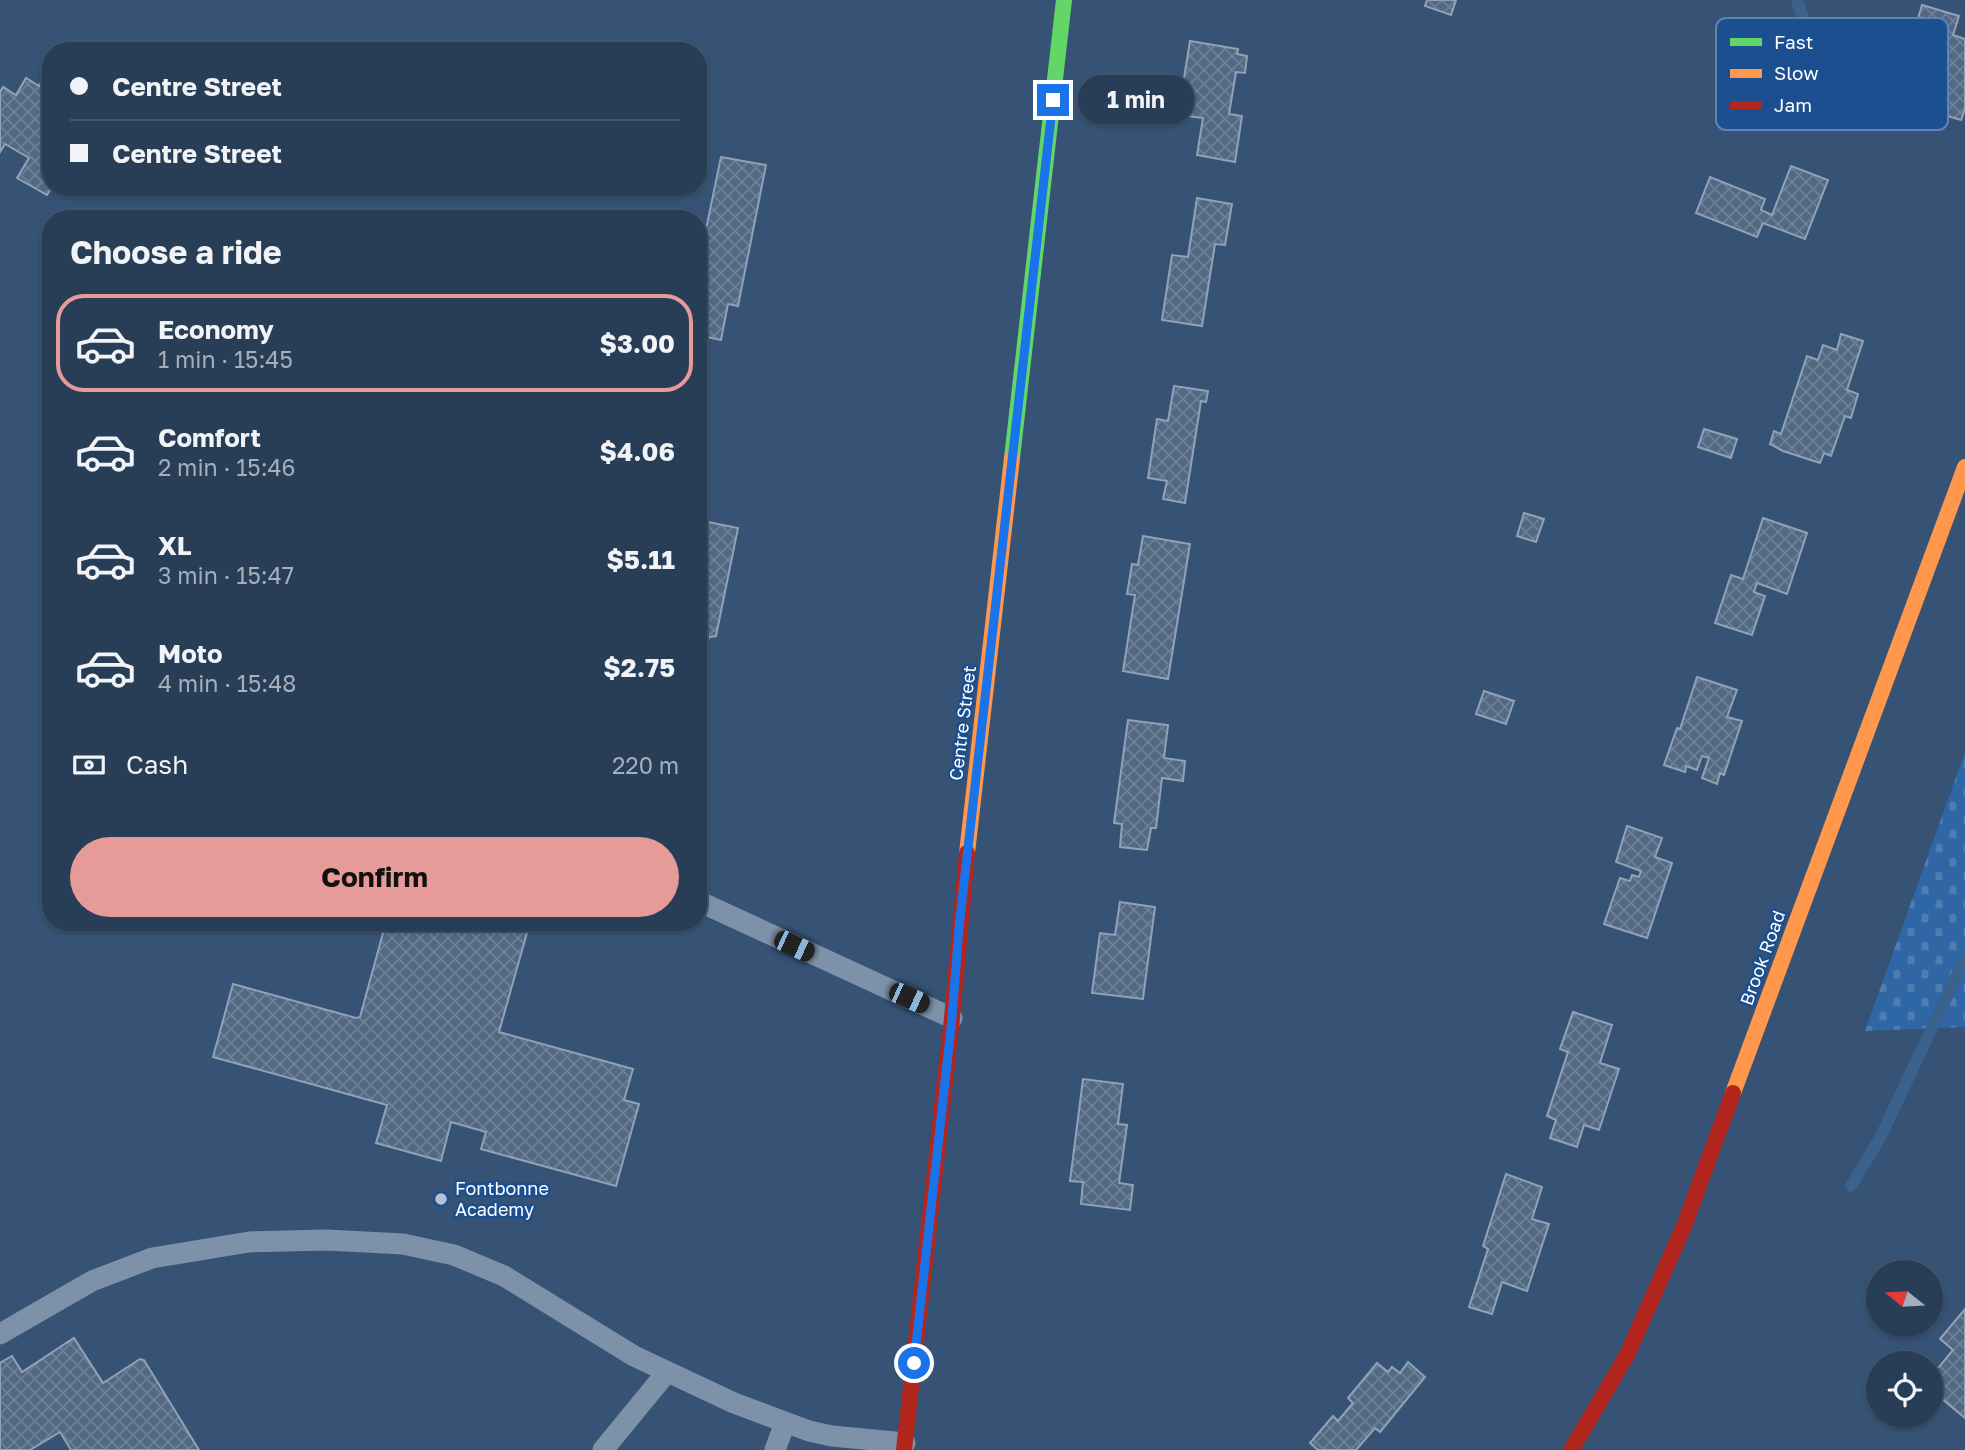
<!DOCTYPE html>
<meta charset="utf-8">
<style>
body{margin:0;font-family:"Golos Text",sans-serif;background:#344961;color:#f1f3f6;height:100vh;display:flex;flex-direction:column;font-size:26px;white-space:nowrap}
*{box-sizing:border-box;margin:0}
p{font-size:23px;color:#a5aeba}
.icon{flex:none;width:38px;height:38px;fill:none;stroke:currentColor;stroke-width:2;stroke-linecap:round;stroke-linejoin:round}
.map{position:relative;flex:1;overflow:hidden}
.side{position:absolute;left:42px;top:210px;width:665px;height:721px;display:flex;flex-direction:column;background:#283e57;border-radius:28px;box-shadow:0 2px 5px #0004,0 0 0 2px #44576d}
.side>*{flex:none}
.hud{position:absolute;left:42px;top:42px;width:665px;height:154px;border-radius:28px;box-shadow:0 2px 5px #0004,0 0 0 2px #44576d;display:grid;align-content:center;height:154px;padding:0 28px;background:#283e57}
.needle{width:46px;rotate:288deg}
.fabs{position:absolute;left:1866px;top:1260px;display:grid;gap:14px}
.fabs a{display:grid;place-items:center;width:77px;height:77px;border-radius:50%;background:#283e57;box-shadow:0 2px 5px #0004,0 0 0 2px #44576d;font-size:35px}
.end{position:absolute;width:32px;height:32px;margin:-16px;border:9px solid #1a73e8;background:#fff;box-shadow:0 0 0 4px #fff}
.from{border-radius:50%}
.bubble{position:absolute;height:49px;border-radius:24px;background:#283e57;box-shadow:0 2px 5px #0004,0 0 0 2px #44576d;font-size:23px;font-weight:700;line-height:49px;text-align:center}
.car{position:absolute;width:21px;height:42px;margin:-21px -10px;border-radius:9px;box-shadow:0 0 5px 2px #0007;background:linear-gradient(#222 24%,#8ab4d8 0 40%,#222 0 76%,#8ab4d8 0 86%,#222 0)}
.hud b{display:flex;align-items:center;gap:24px;height:66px;font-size:26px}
.hud b+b{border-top:2px solid #44576d}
.hud i{width:18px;height:18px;background:#f1f3f6}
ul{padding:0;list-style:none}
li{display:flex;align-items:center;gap:21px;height:98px;margin:0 14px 10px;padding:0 14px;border:4px solid transparent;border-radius:28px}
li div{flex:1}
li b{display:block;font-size:26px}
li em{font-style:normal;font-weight:700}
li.current{border-color:#e69b98}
li>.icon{width:63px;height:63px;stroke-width:1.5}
h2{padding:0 28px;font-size:32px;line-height:84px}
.pay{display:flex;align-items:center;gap:18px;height:77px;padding:0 28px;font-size:26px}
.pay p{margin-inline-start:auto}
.primary-button{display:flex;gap:14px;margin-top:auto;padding:14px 28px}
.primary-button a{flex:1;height:80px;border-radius:42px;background:#e69b98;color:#111;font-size:28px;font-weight:700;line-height:80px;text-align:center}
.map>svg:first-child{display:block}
.cemetery{fill:url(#cemetery-stones)}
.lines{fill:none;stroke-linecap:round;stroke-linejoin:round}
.stream{stroke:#3b618d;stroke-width:12}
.building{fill:url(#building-cross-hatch);stroke:#92a2b6;stroke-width:2}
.lane{stroke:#7d92a8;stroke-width:21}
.fast{stroke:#63d668;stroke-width:16}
.slow{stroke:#ff974d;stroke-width:16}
.jam{stroke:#b3261e;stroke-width:16}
.route{stroke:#1a73e8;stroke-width:9}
.poi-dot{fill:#b9c2ce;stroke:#1b4f8f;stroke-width:2.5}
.labels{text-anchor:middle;stroke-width:5;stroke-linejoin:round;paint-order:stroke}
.street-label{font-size:18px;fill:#fff;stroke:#1b4f8f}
.poi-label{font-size:18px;fill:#fff;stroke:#1b4f8f;text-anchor:start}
.key{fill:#1b4f8f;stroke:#5f84b1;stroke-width:2}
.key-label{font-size:19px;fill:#fff}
</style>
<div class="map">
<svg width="1965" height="1450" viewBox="0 0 1965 1450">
<defs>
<pattern id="cemetery-stones" width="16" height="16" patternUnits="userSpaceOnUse" patternTransform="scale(1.75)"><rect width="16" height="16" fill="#2f66a5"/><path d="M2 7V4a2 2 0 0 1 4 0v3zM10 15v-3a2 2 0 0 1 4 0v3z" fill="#4e7db2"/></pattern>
<pattern id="building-cross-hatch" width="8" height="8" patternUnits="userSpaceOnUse" patternTransform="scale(1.75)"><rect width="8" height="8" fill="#526984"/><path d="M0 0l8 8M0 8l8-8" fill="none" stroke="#6c8096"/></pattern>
</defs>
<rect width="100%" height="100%" fill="#365274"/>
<polygon class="cemetery" points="1965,752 1965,1027 1865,1031"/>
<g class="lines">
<g class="stream">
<polyline points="1797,0 1825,85"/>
<polyline points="1851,1186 1881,1136 1965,958"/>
</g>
</g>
<g class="building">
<polygon points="1427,0 1456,0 1451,15 1425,6"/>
<polygon points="1922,5 1959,16 1953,35 1965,39 1965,109 1961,120 1905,103 1927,39 1913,35"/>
<polygon points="1190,41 1238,49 1237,54 1247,56 1245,73 1236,72 1229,114 1242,116 1235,162 1197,155 1203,118 1178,115"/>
<polygon points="50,67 51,144 41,159 51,165 52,187 47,195 17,178 29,158 5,144 0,152 0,92 3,87 16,95 26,78 39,86"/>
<polygon points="721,157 766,165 738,306 728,304 721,340 698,335 698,233 705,234"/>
<polygon points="1791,166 1828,180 1805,239 1763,223 1757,237 1696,213 1710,177 1765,199 1761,210 1772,215"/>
<polygon points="1197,198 1232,204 1225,245 1215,244 1202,326 1162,320 1172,255 1188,257"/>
<polygon points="1841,334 1863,341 1847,390 1858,394 1851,418 1845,416 1831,456 1824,453 1820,463 1783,451 1770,444 1774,431 1781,434 1807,356 1818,360 1823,345 1837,350"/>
<polygon points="1174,386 1208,391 1206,402 1201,401 1185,503 1163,499 1167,481 1148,478 1157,419 1168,421"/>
<polygon points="1704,429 1737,439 1731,458 1698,447"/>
<polygon points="1524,513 1544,519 1536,542 1517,536"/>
<polygon points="1763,518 1807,533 1787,594 1757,583 1754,592 1765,596 1752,635 1715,623 1731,575 1743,579"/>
<polygon points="698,520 738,528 716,636 709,637 702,665 698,665"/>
<polygon points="1143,536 1190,544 1168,679 1123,671 1135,595 1127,594 1132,564 1138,565"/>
<polygon points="1697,677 1737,690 1727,717 1742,721 1724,775 1720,773 1717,784 1702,778 1709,758 1702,756 1697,770 1686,766 1685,772 1664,765 1677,728 1680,729"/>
<polygon points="1484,691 1514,701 1506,724 1476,714"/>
<polygon points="1128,720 1168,725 1164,758 1185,761 1183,781 1162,778 1156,828 1151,828 1147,850 1120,847 1122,824 1114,823"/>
<polygon points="1627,826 1662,838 1655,857 1672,863 1647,938 1604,924 1620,878 1630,881 1632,875 1639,877 1641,871 1616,862"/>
<polygon points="1120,902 1155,907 1143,999 1092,993 1100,933 1115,935"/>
<polygon points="386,922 530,922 499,1032 633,1069 624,1100 639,1104 616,1186 481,1149 486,1132 451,1122 441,1161 376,1143 387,1105 213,1057 233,984 356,1018 360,1017"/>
<polygon points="1573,1012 1612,1025 1600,1063 1619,1069 1599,1130 1584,1125 1577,1147 1550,1138 1556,1120 1547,1116 1568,1052 1560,1049"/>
<polygon points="1083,1079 1123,1084 1118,1124 1127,1125 1119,1183 1133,1185 1130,1210 1081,1204 1083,1182 1070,1181"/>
<polygon points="1506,1174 1542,1187 1532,1219 1549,1224 1527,1291 1502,1282 1492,1314 1469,1307 1488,1249 1483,1246"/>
<polygon points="1965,1309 1965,1418 1936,1394 1930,1402 1930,1378 1953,1350 1940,1339"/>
<polygon points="74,1338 103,1383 140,1359 144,1360 199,1450 71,1450 60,1432 30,1450 0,1450 0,1363 12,1356 22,1372"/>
<polygon points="1408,1362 1425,1377 1380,1432 1375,1428 1356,1450 1318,1450 1310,1443 1333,1416 1338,1421 1353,1403 1348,1398 1377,1363 1388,1372 1392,1367 1400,1373"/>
</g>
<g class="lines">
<g class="lane">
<polyline points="698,901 952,1018"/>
<polyline points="0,1334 92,1281 152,1258 249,1242 326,1240 403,1244 454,1255 504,1276 634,1356 734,1403 809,1431 832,1436 905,1443"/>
<polyline points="603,1450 667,1372"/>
<polyline points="775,1450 785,1423"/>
</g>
<polyline class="fast" points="1012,458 1064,0"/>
<g class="slow">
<polyline points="967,853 1012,458"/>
<polyline points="1733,1093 1965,467"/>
</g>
<g class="jam">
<polyline points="904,1450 952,1018 967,853"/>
<polyline points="1571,1450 1627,1355 1684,1226 1733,1093"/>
</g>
</g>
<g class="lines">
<polyline class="route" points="914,1363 952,1018 959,927 1053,100"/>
</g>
<circle class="poi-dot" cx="441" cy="1199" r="7"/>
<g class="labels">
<g class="street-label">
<text transform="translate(963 723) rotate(-83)" y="6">Centre Street</text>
<text transform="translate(1763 958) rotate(-70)" y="6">Brook Road</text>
</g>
<g class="poi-label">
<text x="455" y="1195">Fontbonne<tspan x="455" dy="21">Academy</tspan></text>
</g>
</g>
<rect x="1716" y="18" width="232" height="112" rx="10" class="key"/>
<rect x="1730" y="38" width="32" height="8" fill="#63d668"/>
<rect x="1730" y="69" width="32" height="9" fill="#ff974d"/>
<rect x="1730" y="101" width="32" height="8" fill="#b3261e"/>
<g class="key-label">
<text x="1774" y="49">Fast</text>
<text x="1774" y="80">Slow</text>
<text x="1774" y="112">Jam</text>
</g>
</svg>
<div class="fabs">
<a><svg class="needle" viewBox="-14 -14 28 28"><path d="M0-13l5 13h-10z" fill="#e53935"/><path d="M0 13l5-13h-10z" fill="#a5aeba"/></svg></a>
<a><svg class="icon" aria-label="locate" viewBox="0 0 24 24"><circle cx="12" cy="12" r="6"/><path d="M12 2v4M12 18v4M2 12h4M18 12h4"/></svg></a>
</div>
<i class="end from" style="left:914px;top:1363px"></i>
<i class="end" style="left:1053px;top:100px"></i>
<div class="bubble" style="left:1078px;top:75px;width:116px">1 min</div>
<i class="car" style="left:794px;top:946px;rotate:115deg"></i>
<i class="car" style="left:909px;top:998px;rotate:114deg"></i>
<div class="hud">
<b><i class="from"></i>Centre Street</b>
<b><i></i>Centre Street</b>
</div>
<section class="side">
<h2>Choose a ride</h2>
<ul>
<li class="current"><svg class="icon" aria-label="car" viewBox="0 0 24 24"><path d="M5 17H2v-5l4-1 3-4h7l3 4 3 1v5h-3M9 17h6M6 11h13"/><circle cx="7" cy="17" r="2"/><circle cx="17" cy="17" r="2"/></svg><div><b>Economy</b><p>1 min · 15:45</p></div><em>$3.00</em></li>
<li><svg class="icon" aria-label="car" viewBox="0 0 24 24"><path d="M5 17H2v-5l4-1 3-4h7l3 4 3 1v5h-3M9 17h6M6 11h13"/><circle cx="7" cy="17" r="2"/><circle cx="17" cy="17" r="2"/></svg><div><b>Comfort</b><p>2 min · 15:46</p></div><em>$4.06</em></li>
<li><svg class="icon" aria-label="car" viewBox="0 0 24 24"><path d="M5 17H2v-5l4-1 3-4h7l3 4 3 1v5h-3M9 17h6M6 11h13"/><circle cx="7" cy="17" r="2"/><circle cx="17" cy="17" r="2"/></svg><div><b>XL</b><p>3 min · 15:47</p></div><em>$5.11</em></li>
<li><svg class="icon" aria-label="car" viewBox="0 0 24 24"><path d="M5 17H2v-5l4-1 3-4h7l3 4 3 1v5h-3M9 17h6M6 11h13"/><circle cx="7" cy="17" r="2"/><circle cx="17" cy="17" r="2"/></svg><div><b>Moto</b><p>4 min · 15:48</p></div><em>$2.75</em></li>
</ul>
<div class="pay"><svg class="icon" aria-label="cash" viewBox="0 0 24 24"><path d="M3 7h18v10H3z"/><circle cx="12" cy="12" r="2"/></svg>Cash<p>220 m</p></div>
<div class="primary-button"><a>Confirm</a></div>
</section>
</div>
